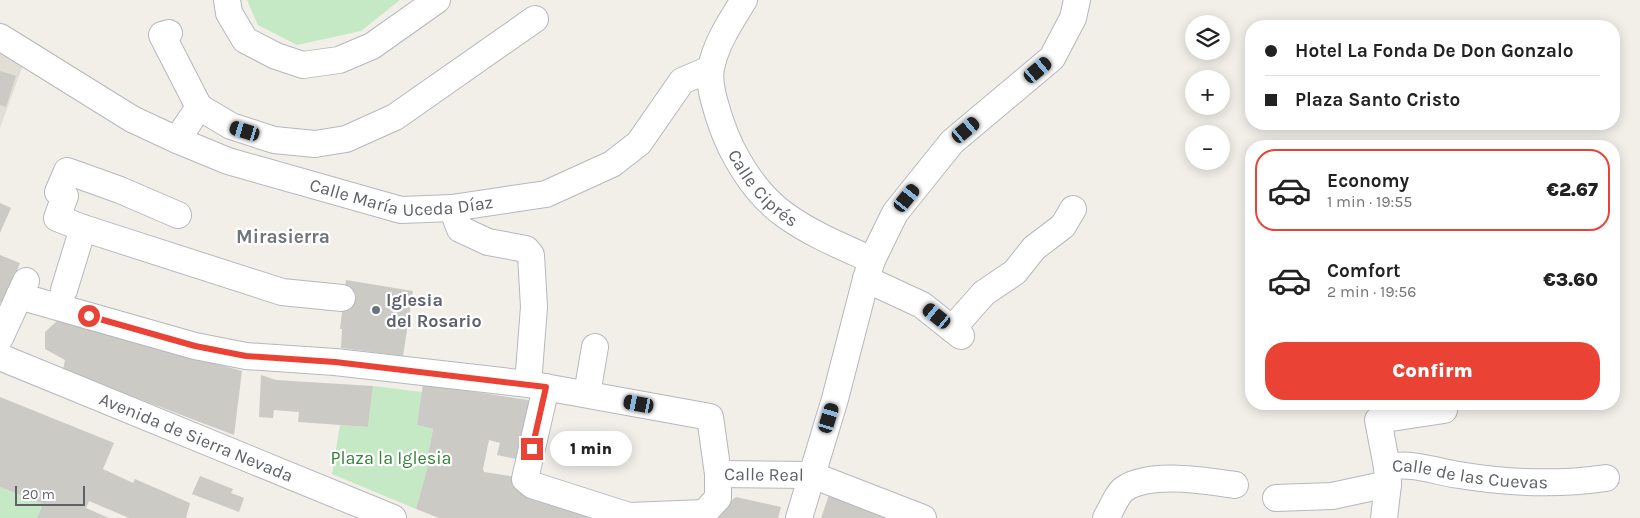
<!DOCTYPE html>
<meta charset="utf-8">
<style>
body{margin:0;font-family:Karla,sans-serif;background:#f6f6f6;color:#222;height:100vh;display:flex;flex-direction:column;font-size:19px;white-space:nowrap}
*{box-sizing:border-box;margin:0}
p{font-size:16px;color:#767676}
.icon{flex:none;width:28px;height:28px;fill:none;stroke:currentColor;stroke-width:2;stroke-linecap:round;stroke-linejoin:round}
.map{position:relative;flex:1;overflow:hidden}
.panel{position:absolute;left:1245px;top:140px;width:375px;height:270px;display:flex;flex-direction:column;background:#fff;border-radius:20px;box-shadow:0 2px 12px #0003}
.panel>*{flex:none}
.hud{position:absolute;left:1245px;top:20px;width:375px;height:110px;border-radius:20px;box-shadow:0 2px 12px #0003;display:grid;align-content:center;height:110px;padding:0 20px;background:#fff}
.tools{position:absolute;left:1185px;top:15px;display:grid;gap:10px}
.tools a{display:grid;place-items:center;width:45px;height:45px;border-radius:50%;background:#fff;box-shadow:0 2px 12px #0003;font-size:25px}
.scale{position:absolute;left:15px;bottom:12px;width:70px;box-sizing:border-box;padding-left:5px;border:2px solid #5f6368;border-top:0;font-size:14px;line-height:18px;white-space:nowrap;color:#5f6368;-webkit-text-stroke:4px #fff;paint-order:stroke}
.end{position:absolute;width:22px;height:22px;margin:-11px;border:6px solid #ea4335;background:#fff;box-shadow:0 0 0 2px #fff}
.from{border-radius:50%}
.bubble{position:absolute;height:35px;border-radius:18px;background:#fff;box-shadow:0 2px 12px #0003;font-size:16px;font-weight:800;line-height:35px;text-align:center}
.car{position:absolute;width:15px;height:30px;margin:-15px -8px;border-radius:6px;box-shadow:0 0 4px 1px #0007;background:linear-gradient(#222 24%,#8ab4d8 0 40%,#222 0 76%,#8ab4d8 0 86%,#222 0)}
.hud b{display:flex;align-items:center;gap:18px;height:48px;font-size:19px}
.hud b+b{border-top:1px solid #e0e0e0}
.hud i{width:12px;height:12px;background:#222}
ul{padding:9px 0 0;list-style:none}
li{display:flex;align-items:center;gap:15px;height:82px;margin:0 10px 8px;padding:0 10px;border:2px solid transparent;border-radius:20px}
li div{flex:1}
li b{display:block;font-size:19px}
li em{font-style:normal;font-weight:800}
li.on{border-color:#ea4335}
li>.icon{width:45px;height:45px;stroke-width:1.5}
.primary-button{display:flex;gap:10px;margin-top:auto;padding:10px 20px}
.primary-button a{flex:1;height:58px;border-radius:20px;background:#ea4335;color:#fff;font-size:20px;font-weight:800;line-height:58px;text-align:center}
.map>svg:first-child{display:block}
.education{fill:#e1ded6}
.green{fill:#c5e8c5}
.building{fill:#cccac5}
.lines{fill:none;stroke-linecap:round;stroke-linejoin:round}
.minor-casing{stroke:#b5b8bc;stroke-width:28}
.minor{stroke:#fff;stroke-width:26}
.route{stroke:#ea4335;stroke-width:6}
.worship-dot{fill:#6b7280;stroke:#fff;stroke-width:2}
.labels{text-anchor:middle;stroke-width:4.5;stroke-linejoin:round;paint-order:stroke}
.street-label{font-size:18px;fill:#5f6368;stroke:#fff}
.worship-label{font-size:18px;font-weight:bold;fill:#5b616d;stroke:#fff;text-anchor:start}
.park-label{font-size:18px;fill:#348238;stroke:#fff}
.neighbourhood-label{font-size:19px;font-weight:bold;fill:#70757a;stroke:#fff}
</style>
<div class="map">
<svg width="1640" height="518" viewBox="0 0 1640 518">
<rect width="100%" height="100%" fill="#f1efe8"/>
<polygon class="education" points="0,51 23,65 0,128"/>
<g class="green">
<polygon points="247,0 400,0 361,31 297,45 258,25"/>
<polygon points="373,386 422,392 417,425 433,429 428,455 431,455 416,509 332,474 340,425 368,427"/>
<polygon points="0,487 43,504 37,518 0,518"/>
</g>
<g class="building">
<polygon points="0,71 16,76 6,107 0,105"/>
<polygon points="0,203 11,208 0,233"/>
<polygon points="0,255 20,263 4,304 0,302"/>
<polygon points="346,280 413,291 403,356 341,348 342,329 340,329"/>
<polygon points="58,320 242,371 234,435 63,370 65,360 45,349 45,332"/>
<polygon points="261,375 276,380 373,386 368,427 298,422 299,412 274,410 273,418 259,417"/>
<polygon points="423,384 535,401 521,460 497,455 500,443 489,440 483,469 484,472 516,477 623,518 439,518 416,509 431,455 428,455 433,429 417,425"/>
<polygon points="0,397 114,443 103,469 133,483 135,479 190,503 186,518 129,518 89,501 86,508 109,518 37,518 43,504 0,487"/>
<polygon points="200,476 233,489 231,493 244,498 239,512 192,494"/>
<polygon points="829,495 890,518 821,518"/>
<polygon points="736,497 781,507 778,518 700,518 722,508"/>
</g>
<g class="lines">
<g class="minor-casing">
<g id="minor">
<polyline points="227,0 229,13 245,40 276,56 303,65 339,60 372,46 437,0"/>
<path id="s1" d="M744 0C731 21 716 43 711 68 708 84 715 104 720 120 731 154 754 193 785 215 811 234 843 247 872 260"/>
<polyline points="169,33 162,35 199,107"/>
<path id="s2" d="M0 37 132 119 177 140 228 161 401 210 452 208 546 194 612 164 639 143 682 81 710 69"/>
<polyline points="177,140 199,107 231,126 274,140 315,144 346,139 395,117 535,19"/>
<polyline points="452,208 460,229 488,242 526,249 531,255 534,307 528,384"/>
<polyline points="178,215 120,190 67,171 58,192 65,196 57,218 83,228 282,292 342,298"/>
<polyline points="866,279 922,305 961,336"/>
<polyline points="64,290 83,228"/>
<polyline points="19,296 195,346 246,356 335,362 528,384 710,417 718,474 718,498 704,513 629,516 532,485 525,479 546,387"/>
<polyline points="952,329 984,293 1015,272 1034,248 1063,226 1073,209"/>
<polyline points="0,338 26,281"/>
<path id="s3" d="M0 357 393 518"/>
<polyline points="587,394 595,347"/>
<polyline points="1387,467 1378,420 1444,410"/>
<path id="s4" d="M718 474 812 475 923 518"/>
<polyline points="1276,498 1332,496 1388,484"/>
<polyline points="799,518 835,399 866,279 872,260 895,213 952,142 1052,58 1073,18 1077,0"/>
<path d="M1106 518C1111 510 1117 494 1124 489 1151 471 1205 481 1235 485"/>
<path id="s5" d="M1384 518 1388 484 1387 467C1415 462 1432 471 1459 475 1507 483 1558 485 1606 478"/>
</g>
</g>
<use href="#minor" class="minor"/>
</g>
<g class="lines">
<polyline class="route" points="89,316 195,346 246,356 335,362 546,387 532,449"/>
</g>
<circle class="worship-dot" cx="376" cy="310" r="5"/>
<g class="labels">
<g class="street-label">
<text dy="6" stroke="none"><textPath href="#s1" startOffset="211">Calle Ciprés</textPath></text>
<text dy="6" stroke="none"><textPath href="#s2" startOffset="439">Calle María Uceda Díaz</textPath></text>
<text dy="6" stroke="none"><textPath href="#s3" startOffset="212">Avenida de Sierra Nevada</textPath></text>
<text dy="6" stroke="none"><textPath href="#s4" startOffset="46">Calle Real</textPath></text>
<text dy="6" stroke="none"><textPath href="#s5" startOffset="135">Calle de las Cuevas</textPath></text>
</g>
<g class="worship-label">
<text x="386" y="306">Iglesia<tspan x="386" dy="21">del Rosario</tspan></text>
</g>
<g class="park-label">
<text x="391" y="464">Plaza la Iglesia</text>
</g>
<g class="neighbourhood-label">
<text x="283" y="243">Mirasierra</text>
</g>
</g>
</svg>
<div class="tools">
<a><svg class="icon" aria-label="layers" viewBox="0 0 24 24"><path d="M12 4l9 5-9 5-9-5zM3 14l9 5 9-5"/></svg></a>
<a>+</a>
<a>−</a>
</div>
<div class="scale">20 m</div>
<i class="end from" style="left:89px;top:316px"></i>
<i class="end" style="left:532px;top:449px"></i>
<div class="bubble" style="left:550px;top:431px;width:82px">1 min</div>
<i class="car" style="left:1038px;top:70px;rotate:50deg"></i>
<i class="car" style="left:966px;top:130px;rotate:50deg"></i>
<i class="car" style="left:245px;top:131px;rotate:287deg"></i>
<i class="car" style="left:907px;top:198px;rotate:39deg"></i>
<i class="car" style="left:937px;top:316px;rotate:309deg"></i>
<i class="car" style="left:639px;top:404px;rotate:281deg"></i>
<i class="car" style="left:829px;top:418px;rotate:17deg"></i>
<div class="hud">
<b><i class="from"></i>Hotel La Fonda De Don Gonzalo</b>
<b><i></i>Plaza Santo Cristo</b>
</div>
<section class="panel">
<ul>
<li class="on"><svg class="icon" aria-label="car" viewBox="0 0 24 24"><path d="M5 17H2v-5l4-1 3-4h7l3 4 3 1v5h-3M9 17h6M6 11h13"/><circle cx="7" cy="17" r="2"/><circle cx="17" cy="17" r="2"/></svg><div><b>Economy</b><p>1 min · 19:55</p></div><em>€2.67</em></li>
<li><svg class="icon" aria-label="car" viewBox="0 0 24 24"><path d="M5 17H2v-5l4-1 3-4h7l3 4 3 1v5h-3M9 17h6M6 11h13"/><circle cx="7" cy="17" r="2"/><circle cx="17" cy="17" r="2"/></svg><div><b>Comfort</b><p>2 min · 19:56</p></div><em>€3.60</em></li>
</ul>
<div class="primary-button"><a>Confirm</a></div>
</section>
</div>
